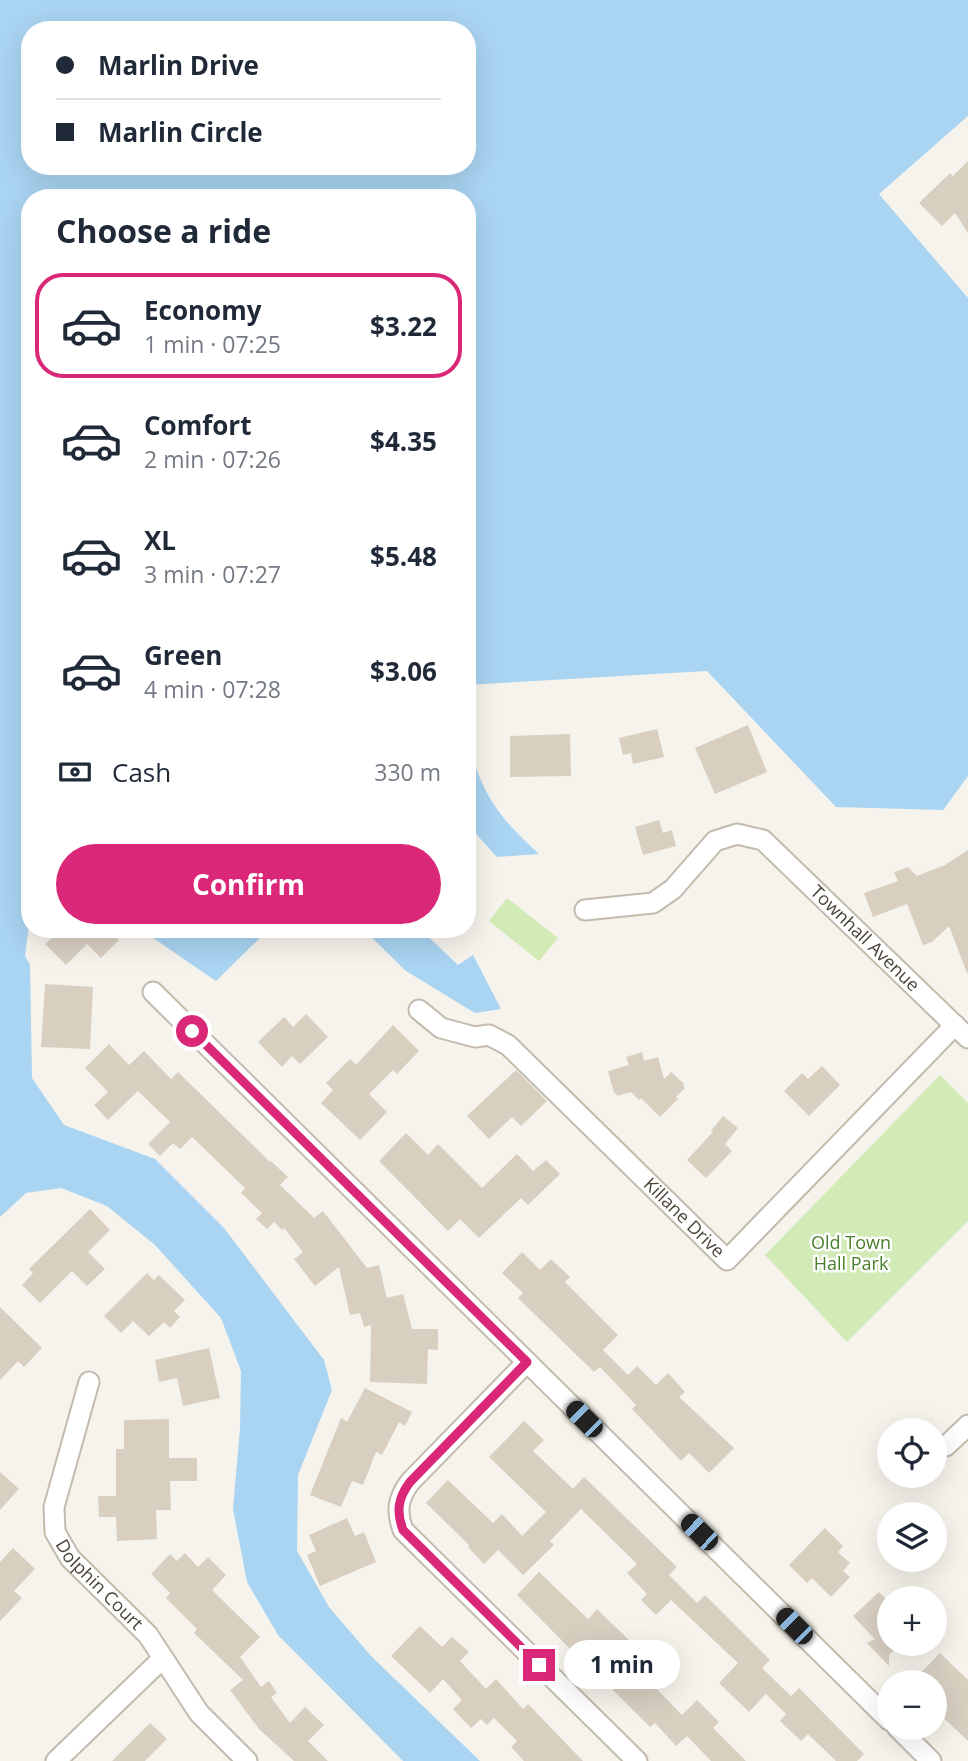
<!DOCTYPE html>
<meta charset="utf-8">
<style>
body{margin:0;font-family:"Open Sans",sans-serif;background:#f6f6f7;color:#1f2937;height:100vh;display:flex;flex-direction:column;font-size:26px;white-space:nowrap}
*{box-sizing:border-box;margin:0}
p{font-size:23px;color:#747a83}
.icon{flex:none;width:38px;height:38px;fill:none;stroke:currentColor;stroke-width:2;stroke-linecap:round;stroke-linejoin:round}
.map{position:relative;flex:1;overflow:hidden}
.panel{position:absolute;left:21px;top:189px;width:455px;height:749px;display:flex;flex-direction:column;background:#fff;border-radius:28px;box-shadow:0 7px 28px #0002}
.panel>*{flex:none}
.banner{position:absolute;left:21px;top:21px;width:455px;height:154px;border-radius:28px;box-shadow:0 7px 28px #0002;display:grid;align-content:center;height:154px;padding:0 35px;background:#fff}
.fabs{position:absolute;left:877px;top:1418px;display:grid;gap:14px}
.fabs a{display:grid;place-items:center;width:70px;height:70px;border-radius:50%;background:#fff;box-shadow:0 7px 28px #0002;font-size:35px}
.end{position:absolute;width:32px;height:32px;margin:-16px;border:9px solid #db2777;background:#fff;box-shadow:0 0 0 4px #fff}
.from{border-radius:50%}
.bubble{position:absolute;height:49px;border-radius:24px;background:#fff;box-shadow:0 7px 28px #0002;font-size:23px;font-weight:700;line-height:49px;text-align:center}
.car{position:absolute;width:21px;height:42px;margin:-21px -10px;border-radius:9px;box-shadow:0 0 5px 2px #0007;background:linear-gradient(#222 24%,#8ab4d8 0 40%,#222 0 76%,#8ab4d8 0 86%,#222 0)}
.banner b{display:flex;align-items:center;gap:24px;height:66px;font-size:26px}
.banner b+b{border-top:2px solid #e0e1e3}
.banner i{width:18px;height:18px;background:#1f2937}
ul{padding:0;list-style:none}
li{display:flex;align-items:center;gap:21px;height:105px;margin:0 14px 10px;padding:0 21px;border:4px solid transparent;border-radius:28px}
li div{flex:1}
li b{display:block;font-size:26px}
li em{font-style:normal;font-weight:700}
li.on{border-color:#db2777}
li>.icon{width:63px;height:63px;stroke-width:1.5}
h2{padding:0 35px;font-size:32px;line-height:84px}
.pay{display:flex;align-items:center;gap:18px;height:77px;padding:0 35px;font-size:26px}
.pay p{margin-inline-start:auto}
.cta{display:flex;gap:14px;margin-top:auto;padding:14px 35px}
.cta a{flex:1;height:80px;border-radius:42px;background:#db2777;color:#fff;font-size:28px;font-weight:700;line-height:80px;text-align:center}
.map>svg:first-child{display:block}
.green{fill:#d2eab5}
.water{fill:#a9d4f2;fill-rule:evenodd}
.building{fill:#d8cfc1}
.lines{fill:none;stroke-linecap:round;stroke-linejoin:round}
.minor-casing{stroke:#c2bbae;stroke-width:23}
.minor{stroke:#fff;stroke-width:19}
.route{stroke:#db2777;stroke-width:9}
.labels{text-anchor:middle;stroke-width:5;stroke-linejoin:round;paint-order:stroke}
.street-label{font-size:18px;fill:#4b4439;stroke:#fff}
.park-label{font-size:18px;fill:#4a7f2a;stroke:#fff}
</style>
<div class="map">
<svg width="968" height="1761" viewBox="0 0 968 1761">
<rect width="100%" height="100%" fill="#f6f3ec"/>
<g class="green">
<polygon points="507,898 558,938 539,961 489,921"/>
<polygon points="940,1075 968,1103 968,1221 847,1342 765,1255"/>
</g>
<g class="water">
<path d="M0 0H968V116L879 194 968 298V776L943 810 836 807 707 671 467 685V198H30V918L25 956 30 965 32 1078 64 1125 155 1159 224 1228 324 1360 332 1390 298 1475 297 1551 329 1607 371 1656 480 1761H403L278 1635 247 1582 233 1509 240 1428 241 1371 221 1318 155 1245 107 1206 61 1188 26 1193 0 1217ZM30 30H467V166H30Z"/>
<path d="M467 741C483 795 497 816 539 854L497 857 468 825Z"/>
<polygon points="140,929 269,929 216,981"/>
<polygon points="363,929 420,929 458,965 473,955 501,1009 475,1013 406,971"/>
</g>
<g class="building">
<polygon points="968,161 968,233 955,213 942,226 919,203 950,173 953,176"/>
<polygon points="748,725 767,772 715,794 695,748"/>
<polygon points="657,729 664,757 633,764 631,753 623,755 619,738"/>
<polygon points="570,734 571,776 510,777 510,736"/>
<polygon points="659,820 663,833 672,830 676,846 643,855 635,827"/>
<polygon points="968,850 968,973 967,973 949,926 932,942 923,945 907,904 873,917 864,893 898,881 894,872 908,867 917,876 945,865"/>
<polygon points="70,929 108,929 119,940 101,958 87,944 66,965 45,944 57,933 62,938"/>
<polygon points="45,984 93,987 90,1049 41,1047"/>
<polygon points="306,1014 328,1037 300,1064 292,1056 282,1067 258,1042 284,1017 293,1027"/>
<polygon points="393,1025 419,1051 397,1074 393,1070 369,1094 387,1112 360,1140 321,1103 333,1090 326,1083 350,1059 356,1065"/>
<polygon points="109,1044 129,1065 144,1051 171,1079 178,1072 270,1162 271,1161 288,1177 280,1185 314,1218 323,1211 367,1268 379,1265 387,1298 403,1294 412,1329 438,1329 438,1350 428,1349 427,1384 370,1382 371,1325 364,1327 360,1313 350,1315 339,1267 315,1286 294,1259 303,1252 284,1228 282,1230 274,1222 267,1229 256,1219 262,1213 241,1193 245,1188 192,1137 180,1149 173,1143 160,1156 148,1144 170,1122 138,1091 108,1120 94,1105 108,1092 85,1068"/>
<polygon points="642,1052 644,1061 658,1057 664,1079 671,1072 684,1084 683,1086 685,1088 676,1097 678,1099 660,1117 641,1098 639,1100 631,1092 617,1096 616,1093 614,1093 608,1071 629,1065 626,1057"/>
<polygon points="822,1066 840,1085 809,1116 784,1091 802,1073 808,1079"/>
<polygon points="516,1070 547,1101 521,1126 512,1117 489,1139 467,1116"/>
<polygon points="723,1116 738,1128 725,1144 732,1151 706,1178 687,1160 713,1132 711,1131"/>
<polygon points="406,1133 428,1155 438,1144 482,1188 517,1154 533,1171 546,1160 560,1174 528,1205 521,1198 479,1238 460,1219 448,1231 379,1161"/>
<polygon points="90,1209 110,1230 88,1252 105,1269 87,1286 72,1271 40,1303 22,1285 33,1273 29,1269"/>
<polygon points="522,1252 540,1270 551,1259 570,1277 565,1282 618,1335 603,1350 628,1375 637,1366 656,1385 668,1373 685,1392 679,1397 734,1448 709,1473 689,1453 681,1461 632,1409 636,1405 600,1367 594,1372 518,1298 523,1293 502,1273"/>
<polygon points="147,1273 154,1280 159,1275 185,1300 174,1311 180,1317 170,1328 164,1322 149,1336 133,1321 121,1333 104,1316"/>
<polygon points="0,1307 42,1348 24,1367 18,1361 0,1380"/>
<polygon points="209,1348 220,1398 183,1406 177,1378 159,1382 155,1360"/>
<polygon points="365,1388 412,1412 405,1426 399,1422 382,1455 376,1452 363,1485 352,1481 341,1507 310,1495 341,1418 347,1422"/>
<polygon points="169,1419 169,1458 197,1458 197,1481 170,1481 171,1510 156,1510 157,1539 117,1541 116,1517 99,1517 98,1496 116,1496 116,1449 124,1449 124,1420"/>
<polygon points="524,1421 544,1440 533,1451 573,1489 584,1477 677,1567 669,1575 697,1603 705,1595 770,1660 762,1668 791,1696 799,1688 864,1754 857,1761 836,1761 808,1734 801,1741 780,1721 786,1714 766,1694 749,1712 719,1683 738,1663 671,1600 656,1615 641,1600 647,1594 627,1573 637,1564 581,1509 550,1541 554,1545 523,1575 498,1550 484,1564 468,1547 470,1546 426,1503 448,1480 493,1523 502,1514 522,1536 546,1512 489,1457"/>
<polygon points="0,1472 19,1489 0,1510"/>
<polygon points="347,1518 355,1536 364,1532 376,1562 320,1586 307,1555 316,1551 309,1535"/>
<polygon points="825,1528 843,1546 838,1552 850,1563 843,1571 850,1577 831,1597 812,1578 807,1583 789,1565"/>
<polygon points="13,1548 35,1569 14,1591 22,1598 0,1621 0,1562"/>
<polygon points="185,1553 198,1567 208,1557 226,1575 212,1590 260,1637 240,1657 261,1687 269,1681 277,1693 271,1697 290,1723 305,1707 324,1725 308,1741 328,1761 294,1761 259,1729 230,1690 243,1680 194,1633 197,1629 166,1598 170,1593 151,1574 170,1554 177,1561"/>
<polygon points="539,1572 588,1619 597,1609 634,1645 615,1665 595,1645 581,1660 517,1595"/>
<polygon points="879,1592 889,1602 889,1643 901,1643 889,1655 889,1666 867,1643 875,1639 853,1616"/>
<polygon points="420,1626 442,1647 452,1637 469,1652 460,1661 486,1689 496,1679 523,1709 528,1704 583,1761 524,1761 511,1747 517,1741 494,1718 487,1725 481,1719 471,1728 453,1709 462,1700 443,1679 430,1693 391,1656"/>
<polygon points="940,1653 968,1680 968,1741 934,1709 934,1682 912,1682"/>
<polygon points="634,1666 682,1715 697,1700 719,1722 713,1728 746,1761 711,1761 687,1736 676,1746 655,1723 650,1727 611,1688"/>
<polygon points="150,1723 167,1739 145,1761 112,1761"/>
</g>
<g class="lines">
<g class="minor-casing">
<g id="minor">
<path id="s1" d="M585 910 653 903 673 889 715 841 737 834 763 840 968 1038"/>
<polyline points="153,992 889,1720"/>
<path id="s2" d="M419 1010 441 1028 475 1037 489 1035 508 1045 727 1260 955 1025"/>
<path d="M527 1362 410 1482C398 1498 396 1511 403 1530L637 1761"/>
<path id="s3" d="M89 1382 54 1507 55 1532 70 1558 148 1635 199 1713 247 1761"/>
<polyline points="946,1446 968,1425"/>
<polyline points="897,1727 931,1761"/>
<polyline points="56,1761 162,1659"/>
</g>
</g>
<use href="#minor" class="minor"/>
</g>
<g class="lines">
<path class="route" d="M192 1031 527 1362 410 1482C398 1498 396 1511 403 1530L539 1665"/>
</g>
<g class="labels">
<g class="street-label">
<text dy="6" stroke="none"><textPath href="#s1" startOffset="348">Townhall Avenue</textPath></text>
<text dy="6" stroke="none"><textPath href="#s2" startOffset="346">Killane Drive</textPath></text>
<text dy="6" stroke="none"><textPath href="#s3" startOffset="224">Dolphin Court</textPath></text>
</g>
<g class="park-label">
<text x="851" y="1249">Old Town<tspan x="851" dy="21">Hall Park</tspan></text>
</g>
</g>
</svg>
<div class="fabs">
<a><svg class="icon" aria-label="locate" viewBox="0 0 24 24"><circle cx="12" cy="12" r="6"/><path d="M12 2v4M12 18v4M2 12h4M18 12h4"/></svg></a>
<a><svg class="icon" aria-label="layers" viewBox="0 0 24 24"><path d="M12 4l9 5-9 5-9-5zM3 14l9 5 9-5"/></svg></a>
<a>+</a>
<a>−</a>
</div>
<i class="end from" style="left:192px;top:1031px"></i>
<i class="end" style="left:539px;top:1665px"></i>
<div class="bubble" style="left:564px;top:1640px;width:116px">1 min</div>
<i class="car" style="left:584px;top:1419px;rotate:315deg"></i>
<i class="car" style="left:699px;top:1532px;rotate:314deg"></i>
<i class="car" style="left:794px;top:1626px;rotate:315deg"></i>
<div class="banner">
<b><i class="from"></i>Marlin Drive</b>
<b><i></i>Marlin Circle</b>
</div>
<section class="panel">
<h2>Choose a ride</h2>
<ul>
<li class="on"><svg class="icon" aria-label="car" viewBox="0 0 24 24"><path d="M5 17H2v-5l4-1 3-4h7l3 4 3 1v5h-3M9 17h6M6 11h13"/><circle cx="7" cy="17" r="2"/><circle cx="17" cy="17" r="2"/></svg><div><b>Economy</b><p>1 min · 07:25</p></div><em>$3.22</em></li>
<li><svg class="icon" aria-label="car" viewBox="0 0 24 24"><path d="M5 17H2v-5l4-1 3-4h7l3 4 3 1v5h-3M9 17h6M6 11h13"/><circle cx="7" cy="17" r="2"/><circle cx="17" cy="17" r="2"/></svg><div><b>Comfort</b><p>2 min · 07:26</p></div><em>$4.35</em></li>
<li><svg class="icon" aria-label="car" viewBox="0 0 24 24"><path d="M5 17H2v-5l4-1 3-4h7l3 4 3 1v5h-3M9 17h6M6 11h13"/><circle cx="7" cy="17" r="2"/><circle cx="17" cy="17" r="2"/></svg><div><b>XL</b><p>3 min · 07:27</p></div><em>$5.48</em></li>
<li><svg class="icon" aria-label="car" viewBox="0 0 24 24"><path d="M5 17H2v-5l4-1 3-4h7l3 4 3 1v5h-3M9 17h6M6 11h13"/><circle cx="7" cy="17" r="2"/><circle cx="17" cy="17" r="2"/></svg><div><b>Green</b><p>4 min · 07:28</p></div><em>$3.06</em></li>
</ul>
<div class="pay"><svg class="icon" aria-label="cash" viewBox="0 0 24 24"><path d="M3 7h18v10H3z"/><circle cx="12" cy="12" r="2"/></svg>Cash<p>330 m</p></div>
<div class="cta"><a>Confirm</a></div>
</section>
</div>
